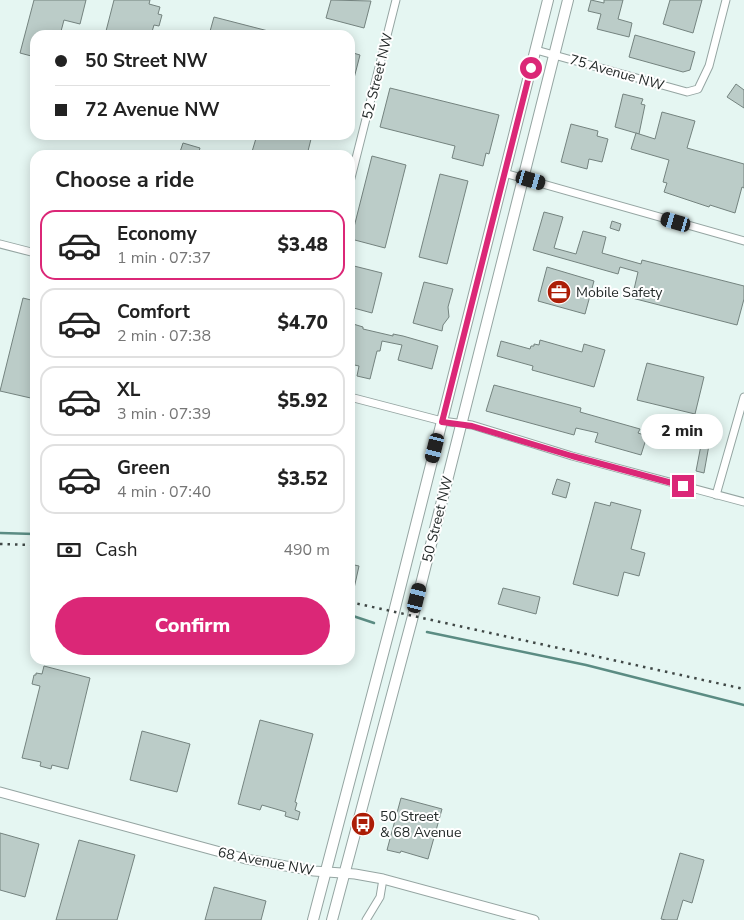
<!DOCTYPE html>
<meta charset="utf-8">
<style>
body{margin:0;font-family:"Nunito Sans",sans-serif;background:#f2f2f2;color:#222;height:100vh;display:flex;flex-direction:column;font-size:19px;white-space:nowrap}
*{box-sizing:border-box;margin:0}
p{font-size:16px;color:#767676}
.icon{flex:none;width:28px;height:28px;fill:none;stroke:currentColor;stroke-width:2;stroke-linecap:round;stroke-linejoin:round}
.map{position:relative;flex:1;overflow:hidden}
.drawer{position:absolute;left:30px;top:150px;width:325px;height:515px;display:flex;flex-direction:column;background:#fff;border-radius:15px;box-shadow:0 2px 12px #0003}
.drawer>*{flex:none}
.guide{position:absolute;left:30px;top:30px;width:325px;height:110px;border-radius:15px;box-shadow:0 2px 12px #0003;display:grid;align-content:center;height:110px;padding:0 25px;background:#fff}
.end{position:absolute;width:22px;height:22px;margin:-11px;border:6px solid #db2777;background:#fff;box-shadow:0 0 0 2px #fff}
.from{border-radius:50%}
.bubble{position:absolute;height:35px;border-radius:18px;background:#fff;box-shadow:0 2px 12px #0003;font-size:16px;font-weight:800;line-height:35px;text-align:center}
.car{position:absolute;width:15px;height:30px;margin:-15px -8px;border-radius:6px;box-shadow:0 0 4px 1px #0007;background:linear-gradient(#222 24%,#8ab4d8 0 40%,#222 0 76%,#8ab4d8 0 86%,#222 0)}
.guide b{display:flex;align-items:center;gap:18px;height:48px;font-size:19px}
.guide b+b{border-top:1px solid #e0e0e0}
.guide i{width:12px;height:12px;background:#222}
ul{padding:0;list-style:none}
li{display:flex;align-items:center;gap:15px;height:70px;margin:0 10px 8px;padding:0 15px;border:2px solid #e0e0e0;border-radius:15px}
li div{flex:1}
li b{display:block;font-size:19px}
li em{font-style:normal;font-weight:800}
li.selected{border-color:#db2777}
li>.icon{width:45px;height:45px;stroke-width:1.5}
h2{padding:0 25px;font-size:22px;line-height:60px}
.pay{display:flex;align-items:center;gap:12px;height:55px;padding:0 25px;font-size:19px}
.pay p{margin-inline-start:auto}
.cta{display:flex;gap:10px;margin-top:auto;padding:10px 25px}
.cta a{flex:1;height:58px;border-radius:30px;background:#db2777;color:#fff;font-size:20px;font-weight:800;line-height:58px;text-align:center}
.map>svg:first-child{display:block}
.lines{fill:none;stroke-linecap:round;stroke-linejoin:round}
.stream{stroke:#5b8c83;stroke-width:2.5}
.building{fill:#bbccc8;stroke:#74837f}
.minor-casing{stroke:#95a5a2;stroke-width:9}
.tertiary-casing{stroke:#95a5a2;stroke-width:11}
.secondary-casing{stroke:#95a5a2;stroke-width:12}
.minor{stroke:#fff;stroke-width:7}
.tertiary{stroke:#fff;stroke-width:9}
.secondary{stroke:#fff;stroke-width:10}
.rail{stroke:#404846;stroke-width:2.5;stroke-dasharray:2.5 5;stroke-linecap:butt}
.route{stroke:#db2777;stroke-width:6}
.labels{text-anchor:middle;stroke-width:4;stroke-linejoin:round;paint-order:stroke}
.street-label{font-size:14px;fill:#232928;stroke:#fff}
.poi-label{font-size:14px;fill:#232928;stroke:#fff;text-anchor:start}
</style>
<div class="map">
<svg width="744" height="920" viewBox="0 0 744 920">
<rect width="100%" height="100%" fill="#e5f6f2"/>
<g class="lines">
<g class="stream">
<polyline points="0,533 35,534"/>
<polyline points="350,615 374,623"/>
<polyline points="427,632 586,665 744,705"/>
</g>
</g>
<g class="building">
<polygon points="34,0 86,0 80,24 64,20 60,35 35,35 35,57 20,53"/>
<polygon points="114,0 150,0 149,4 160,7 158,14 162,15 159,26 154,25 151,35 105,35"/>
<polygon points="331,0 371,1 364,28 326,18"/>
<polygon points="591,0 604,3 604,0 623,0 618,19 632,23 629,37 597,29 601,14 588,11"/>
<polygon points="670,0 702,0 693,33 663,24"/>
<polygon points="214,17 276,33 275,35 209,35"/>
<polygon points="635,35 695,52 690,70 683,72 629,57"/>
<polygon points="350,52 360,55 352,86 350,86"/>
<polygon points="736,84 744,90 744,108 727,97"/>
<polygon points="390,88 499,115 489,154 486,153 483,166 452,158 455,146 380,127"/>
<polygon points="623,94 643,99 641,104 645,105 639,134 615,127"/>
<polygon points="662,112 695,121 687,148 744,164 744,188 742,187 735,213 710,205 709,207 664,192 667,183 663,182 669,160 631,149 636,133 655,139"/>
<polygon points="571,124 598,131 597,136 608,139 602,162 589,159 587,169 561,162"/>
<polygon points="257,135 312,135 307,155 251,155"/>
<polygon points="183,143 200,148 198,155 179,155"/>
<polygon points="372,156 406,165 385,248 351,239"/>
<polygon points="440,174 468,181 447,264 419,257"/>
<polygon points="544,212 563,217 554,248 576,254 583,231 606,237 602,253 641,264 642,260 744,286 744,299 737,325 632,298 638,272 620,267 618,274 533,250"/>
<polygon points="612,221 621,224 619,231 610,228"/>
<polygon points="350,265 382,273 372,313 350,307"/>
<polygon points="547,267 594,281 585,314 538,301"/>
<polygon points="424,282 453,289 448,307 449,317 443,325 442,331 413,323"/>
<polygon points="23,298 35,301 35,399 0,391"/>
<polygon points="350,323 363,327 363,329 393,336 393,334 403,336 438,346 432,369 398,360 402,345 382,341 380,351 377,351 370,379 357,376 359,366 350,364"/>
<polygon points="540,340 582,352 584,344 605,350 594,387 532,370 533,366 497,356 501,341 530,349 531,346 534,346 534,344 539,345"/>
<polygon points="647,363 704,377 695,414 637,400"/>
<polygon points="494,385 581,408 580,412 640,429 638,433 647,436 641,455 595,442 598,433 576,428 574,435 486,411"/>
<polygon points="705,438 712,439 711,446 709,445 704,473 696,471 702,440 705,441"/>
<polygon points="557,479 570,483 566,498 552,494"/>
<polygon points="595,502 610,506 611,502 641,510 631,549 645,553 639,576 624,572 618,596 573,584"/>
<polygon points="350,564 359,566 353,593 350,593"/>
<polygon points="503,588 540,597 536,614 498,604"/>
<polygon points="44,666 90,678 68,769 52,765 51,769 40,766 41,762 22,758 40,686 32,684 34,675 36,675 36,673 42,674"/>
<polygon points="260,720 313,734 295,802 297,803 295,810 300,812 298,820 285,816 286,812 262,805 260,810 238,804"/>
<polygon points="142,731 190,744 177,792 130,780"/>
<polygon points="401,798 442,809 428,859 401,851 400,853 387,850"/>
<polygon points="0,833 39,844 25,897 0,890"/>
<polygon points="79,840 135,855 117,920 56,920"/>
<polygon points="680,853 704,860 692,903 683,900 677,920 666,920 661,919"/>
<polygon points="214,887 266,901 261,920 205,920"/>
</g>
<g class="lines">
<g class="minor-casing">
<g id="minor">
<polyline points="536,50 687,92 698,89 709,66 726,0"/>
<polyline points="504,173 744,241"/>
<polyline points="350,182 396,0"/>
<polyline points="0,244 35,253"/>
<polyline points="350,397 442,421 472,425 572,456 744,502"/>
<polyline points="716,495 744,397"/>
<polyline points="366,920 380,897 383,879"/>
</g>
</g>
<g class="tertiary-casing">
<polyline id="tertiary" points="0,792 246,859 314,871 355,874 383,879 534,920"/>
</g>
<g class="secondary-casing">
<g id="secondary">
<polyline points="313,920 394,612 548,0"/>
<polyline points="332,920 413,616 568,0"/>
</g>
</g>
<use href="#minor" class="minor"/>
<use href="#tertiary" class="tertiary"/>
<use href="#secondary" class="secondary"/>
<g class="rail">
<polyline points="0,544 35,545"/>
<polyline points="350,602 744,689"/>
</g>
</g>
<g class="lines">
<polyline class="route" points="531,68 442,422 472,426 572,456 683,486"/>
</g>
<defs>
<g id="office-disc" transform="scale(1.25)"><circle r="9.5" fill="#ac1d06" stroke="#fff"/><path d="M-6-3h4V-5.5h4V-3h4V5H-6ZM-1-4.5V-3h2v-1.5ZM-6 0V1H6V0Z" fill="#fff"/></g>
<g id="bus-disc" transform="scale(1.25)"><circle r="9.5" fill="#ac1d06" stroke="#fff"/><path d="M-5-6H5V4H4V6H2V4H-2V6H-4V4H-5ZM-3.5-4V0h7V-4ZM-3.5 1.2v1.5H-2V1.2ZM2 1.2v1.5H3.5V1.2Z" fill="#fff"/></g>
</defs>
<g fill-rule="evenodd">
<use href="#office-disc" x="559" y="292"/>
<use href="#bus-disc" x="363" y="824"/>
</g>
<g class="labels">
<g class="street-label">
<text transform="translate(617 72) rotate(16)" y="5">75 Avenue NW</text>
<text transform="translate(377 76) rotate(-76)" y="5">52 Street NW</text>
<text transform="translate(437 519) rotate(-76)" y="5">50 Street NW</text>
<text transform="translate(266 861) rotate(11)" y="5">68 Avenue NW</text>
</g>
<g class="poi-label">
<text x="576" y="297">Mobile Safety</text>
<text x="380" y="821">50 Street<tspan x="380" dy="16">&amp; 68 Avenue</tspan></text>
</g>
</g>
</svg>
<i class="end from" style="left:531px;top:68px"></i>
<i class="end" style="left:683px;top:486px"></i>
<div class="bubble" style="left:641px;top:414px;width:82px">2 min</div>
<i class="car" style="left:531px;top:180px;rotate:106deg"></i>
<i class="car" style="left:676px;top:222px;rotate:286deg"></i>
<i class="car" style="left:435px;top:448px;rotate:194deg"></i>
<i class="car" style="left:417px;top:598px;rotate:14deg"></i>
<div class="guide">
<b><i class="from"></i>50 Street NW</b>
<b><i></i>72 Avenue NW</b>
</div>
<section class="drawer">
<h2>Choose a ride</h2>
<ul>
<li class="selected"><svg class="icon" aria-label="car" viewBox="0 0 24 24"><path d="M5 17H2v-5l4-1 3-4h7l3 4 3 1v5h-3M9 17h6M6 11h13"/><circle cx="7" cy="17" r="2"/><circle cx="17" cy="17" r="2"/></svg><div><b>Economy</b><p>1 min · 07:37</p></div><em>$3.48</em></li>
<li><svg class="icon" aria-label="car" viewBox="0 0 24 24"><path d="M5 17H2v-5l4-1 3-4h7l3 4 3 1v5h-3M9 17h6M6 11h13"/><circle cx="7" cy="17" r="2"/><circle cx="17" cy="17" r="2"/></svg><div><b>Comfort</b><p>2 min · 07:38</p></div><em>$4.70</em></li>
<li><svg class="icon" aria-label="car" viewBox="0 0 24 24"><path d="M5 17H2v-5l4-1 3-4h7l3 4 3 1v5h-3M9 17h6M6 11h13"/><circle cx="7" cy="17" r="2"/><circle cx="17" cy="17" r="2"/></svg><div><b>XL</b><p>3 min · 07:39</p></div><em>$5.92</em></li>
<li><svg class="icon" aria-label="car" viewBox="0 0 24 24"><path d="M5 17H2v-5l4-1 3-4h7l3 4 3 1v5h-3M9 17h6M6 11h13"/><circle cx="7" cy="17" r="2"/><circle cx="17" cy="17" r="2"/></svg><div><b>Green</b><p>4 min · 07:40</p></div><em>$3.52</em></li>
</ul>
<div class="pay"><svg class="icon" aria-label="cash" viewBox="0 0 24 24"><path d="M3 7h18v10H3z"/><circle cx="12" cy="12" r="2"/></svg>Cash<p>490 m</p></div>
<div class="cta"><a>Confirm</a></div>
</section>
</div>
